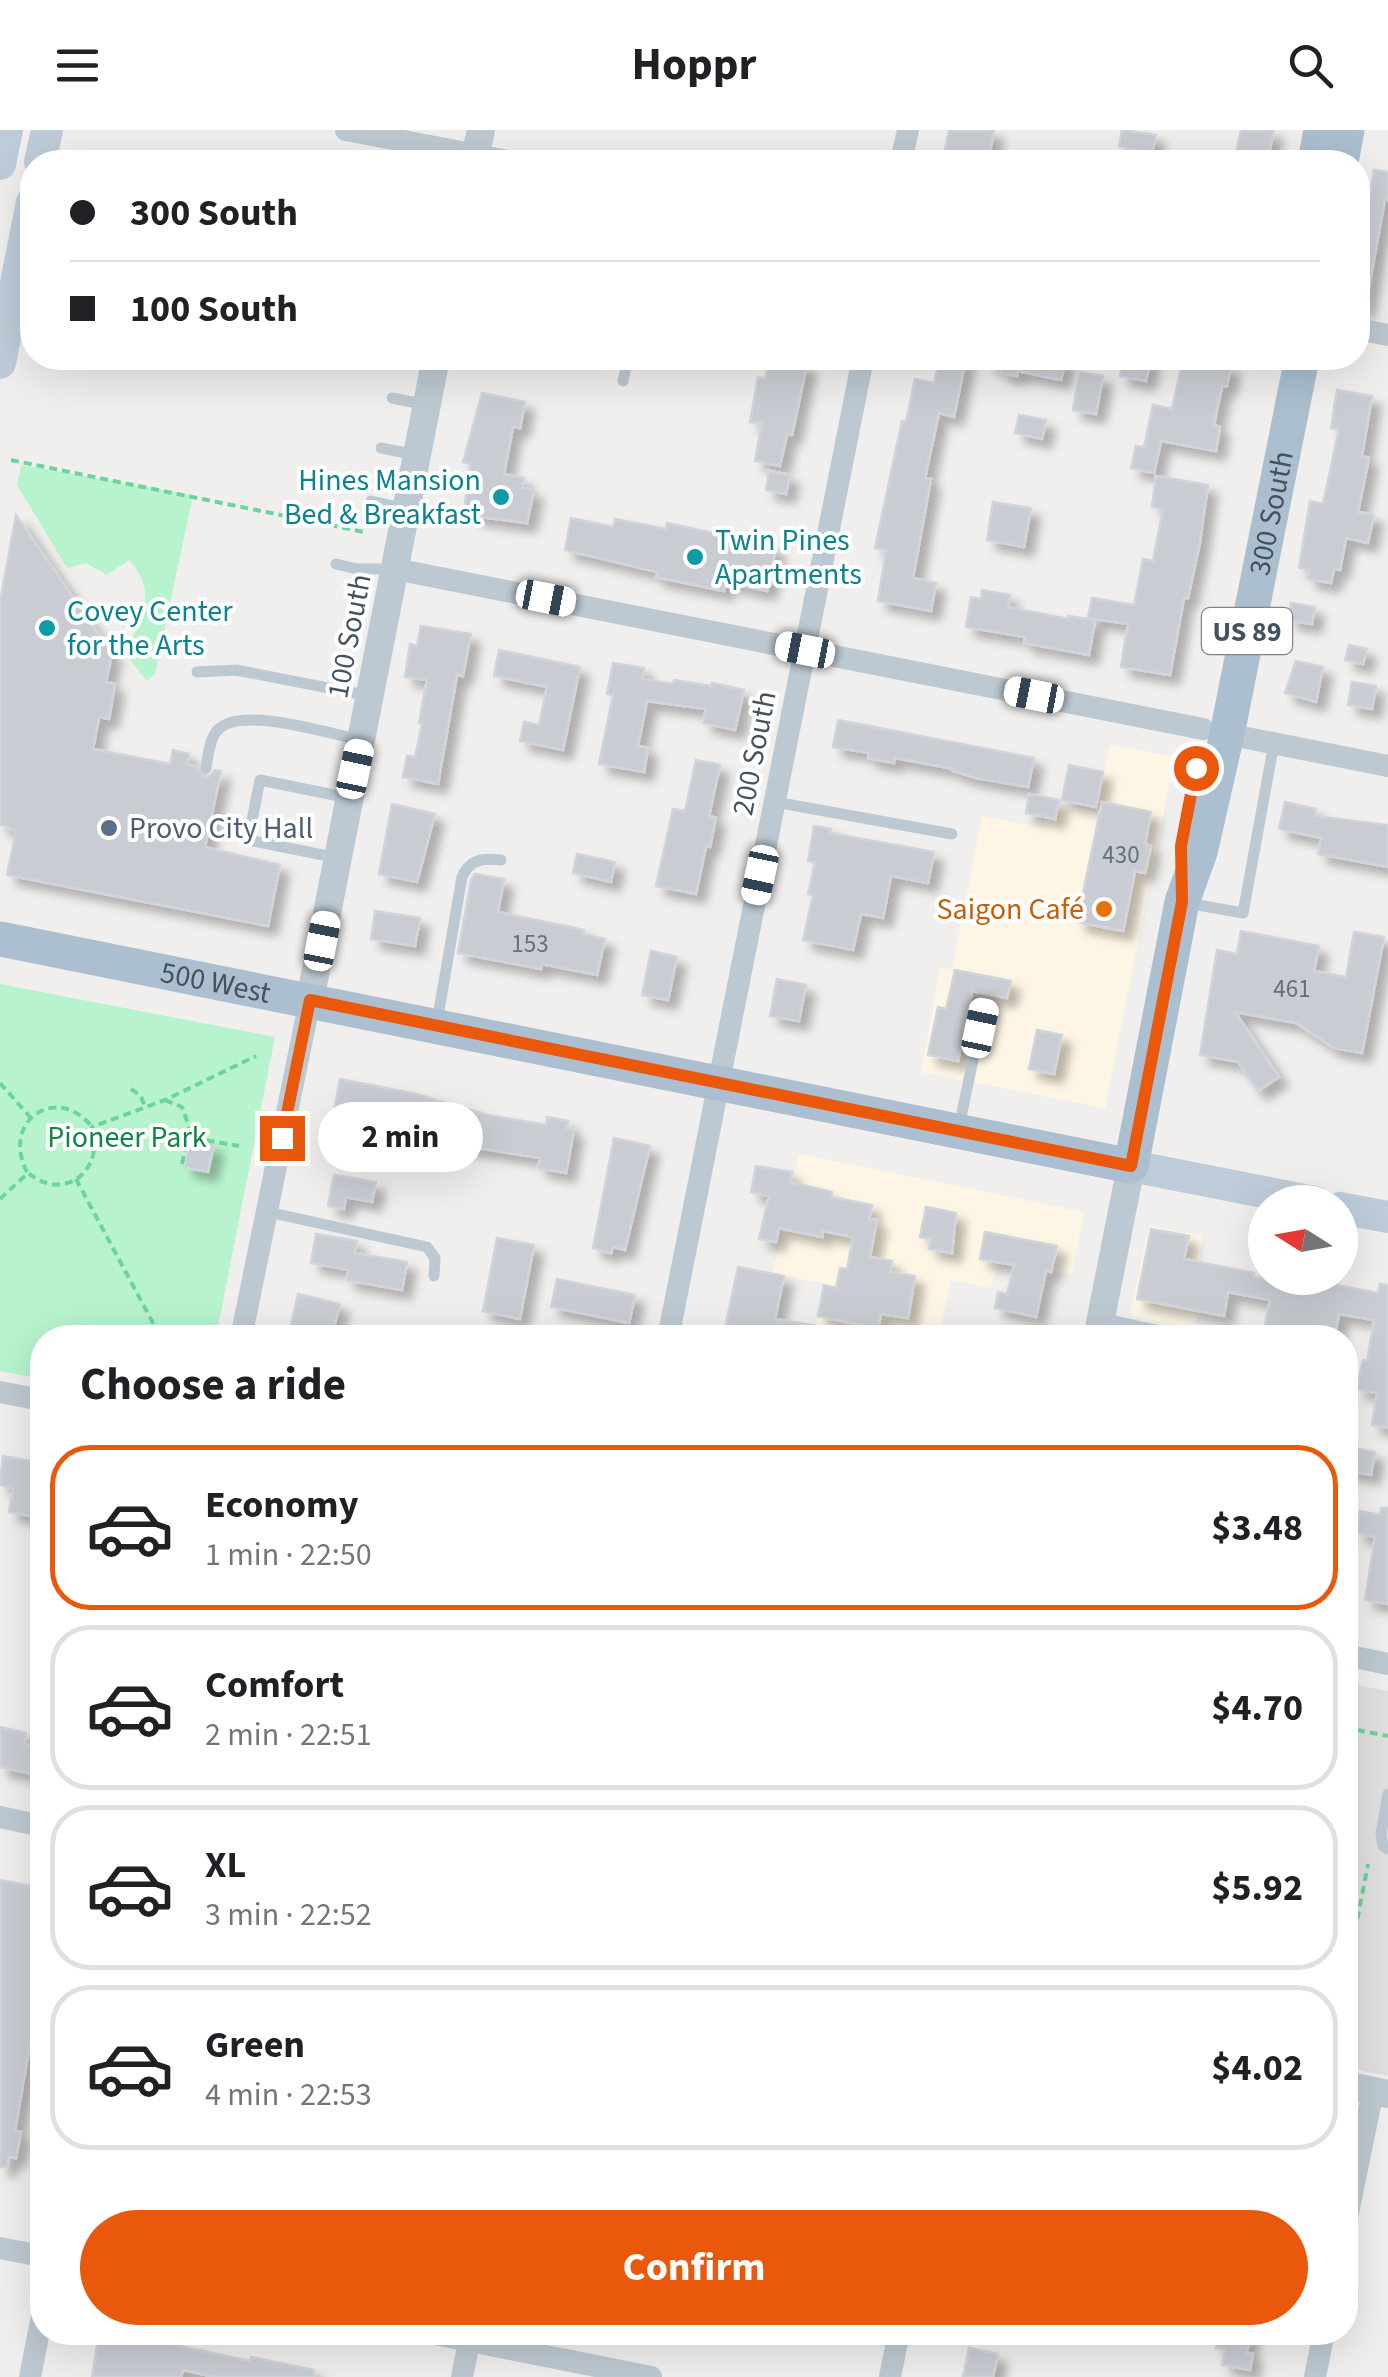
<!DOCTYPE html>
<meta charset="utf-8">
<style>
body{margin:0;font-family:"Source Sans 3",sans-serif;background:#f6f6f6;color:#202124;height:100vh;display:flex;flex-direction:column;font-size:38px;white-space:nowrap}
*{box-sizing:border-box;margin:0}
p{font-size:32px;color:#757577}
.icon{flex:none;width:55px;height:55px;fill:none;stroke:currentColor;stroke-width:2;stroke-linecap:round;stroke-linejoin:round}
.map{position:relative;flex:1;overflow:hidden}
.drawer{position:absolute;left:30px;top:1195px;width:1328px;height:1020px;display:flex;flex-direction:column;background:#fff;border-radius:40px;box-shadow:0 10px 40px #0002}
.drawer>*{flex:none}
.hud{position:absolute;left:20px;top:20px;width:1350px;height:220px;border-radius:40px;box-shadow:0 10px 40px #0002;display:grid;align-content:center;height:220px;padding:0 50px;background:#fff}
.needle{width:65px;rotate:281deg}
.controls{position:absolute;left:1248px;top:1055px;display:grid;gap:20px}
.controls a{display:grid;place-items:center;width:110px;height:110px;border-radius:50%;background:#fff;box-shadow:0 10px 40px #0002;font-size:50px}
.end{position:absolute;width:45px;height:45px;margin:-22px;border:12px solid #ea580c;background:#fff;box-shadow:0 0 0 5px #fff}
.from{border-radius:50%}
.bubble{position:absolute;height:70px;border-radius:35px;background:#fff;box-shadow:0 10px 40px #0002;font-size:32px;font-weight:700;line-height:70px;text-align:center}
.car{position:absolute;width:30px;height:60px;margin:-30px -15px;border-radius:12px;box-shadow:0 0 8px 2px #0007;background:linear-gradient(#fff 24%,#345 0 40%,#fff 0 76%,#345 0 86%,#fff 0)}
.hud b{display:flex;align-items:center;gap:35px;height:95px;font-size:38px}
.hud b+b{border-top:2px solid #e0e0e0}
.hud i{width:25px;height:25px;background:#202124}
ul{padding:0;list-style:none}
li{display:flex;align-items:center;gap:30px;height:165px;margin:0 20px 15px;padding:0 30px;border:5px solid #e0e0e0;border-radius:40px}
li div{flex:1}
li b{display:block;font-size:38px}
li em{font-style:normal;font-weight:700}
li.on{border-color:#ea580c}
li>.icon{width:90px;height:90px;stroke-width:1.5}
h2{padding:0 50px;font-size:45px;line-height:120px}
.cta{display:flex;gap:20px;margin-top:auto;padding:20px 50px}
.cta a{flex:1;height:115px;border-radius:60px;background:#ea580c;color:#fff;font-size:40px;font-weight:700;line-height:115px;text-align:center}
header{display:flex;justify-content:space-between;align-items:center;height:130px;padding:0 50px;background:#fff;font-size:45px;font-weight:700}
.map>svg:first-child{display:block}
.commercial{fill:#fef6e5}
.education{fill:#e2dfe0}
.green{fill:#b7f3cd}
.building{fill:#c9cdd3;stroke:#d1d4da;stroke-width:2.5;filter:url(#shadow)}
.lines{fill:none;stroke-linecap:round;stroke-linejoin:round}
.path{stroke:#6cd59e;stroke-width:4;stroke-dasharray:8 5;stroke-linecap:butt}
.service{stroke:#bdc9d2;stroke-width:11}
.minor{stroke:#bdc9d2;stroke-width:22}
.tertiary{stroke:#bdc9d2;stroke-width:28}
.secondary{stroke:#beccd9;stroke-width:32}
.primary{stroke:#abbfd0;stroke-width:35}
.route{stroke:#ea580c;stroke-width:12}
.culture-dot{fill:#0f9aa8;stroke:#fff;stroke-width:4}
.service-dot{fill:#5c6f8a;stroke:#fff;stroke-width:4}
.food-dot{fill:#e8710a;stroke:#fff;stroke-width:4}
.labels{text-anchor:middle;stroke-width:8;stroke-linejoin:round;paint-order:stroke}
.number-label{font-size:25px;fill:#65717a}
.shield{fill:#fff;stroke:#7c868e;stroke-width:2.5}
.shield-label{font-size:28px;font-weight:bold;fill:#44525d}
.culture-label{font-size:30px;fill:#0d838f;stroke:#fff;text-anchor:start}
.street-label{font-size:30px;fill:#44525d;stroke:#fff}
.service-label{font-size:30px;fill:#4e5e75;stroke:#fff;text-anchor:start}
.food-label{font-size:30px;fill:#c56008;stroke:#fff;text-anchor:end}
.park-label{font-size:30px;fill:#0d8646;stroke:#fff}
</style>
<header><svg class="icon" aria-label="menu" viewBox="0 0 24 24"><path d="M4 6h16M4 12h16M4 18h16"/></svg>Hoppr<svg class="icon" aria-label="search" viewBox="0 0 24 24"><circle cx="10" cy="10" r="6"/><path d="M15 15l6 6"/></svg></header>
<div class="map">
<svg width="1388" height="2247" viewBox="0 0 1388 2247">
<defs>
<filter id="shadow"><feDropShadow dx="9" dy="9" stdDeviation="5" flood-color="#0004"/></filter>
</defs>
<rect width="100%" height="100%" fill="#f1eeee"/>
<g class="commercial">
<polygon points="1110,615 1175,627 1105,978 921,942 940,838 952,839 982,686 1043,698 1048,673 1096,682"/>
<polygon points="799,1024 1084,1082 1072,1145 999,1131 991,1158 951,1150 938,1207 814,1207 825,1154 773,1143"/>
<polygon points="1149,1096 1203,1106 1196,1150 1204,1152 1195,1200 1130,1185"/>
</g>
<polygon class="education" points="1345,1553 1388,1561 1388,1946 1345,1937"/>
<g class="green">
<path d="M21 335 193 365 155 544 147 551 123 521C145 492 157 459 129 430L107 445 86 433 67 438 17 355Z"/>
<polygon points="0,854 275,907 216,1207 42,1208 42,1249 0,1241"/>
</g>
<g class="building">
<polygon points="949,0 994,0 988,32 943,29"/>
<polygon points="1122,0 1156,5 1152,23 1119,16"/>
<polygon points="1241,0 1274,0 1267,32 1234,32"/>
<polygon points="1374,40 1388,42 1388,70 1385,69 1365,179 1358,178 1358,92 1365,93"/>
<polygon points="770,228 807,234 792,305 787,304 780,336 755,331 762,293 750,292 758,247 765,249"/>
<polygon points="940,228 966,228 954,287 939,283 925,348 931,349 913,448 936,453 931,481 878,471 886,420 875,418 902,291 906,292 915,249 934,253"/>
<polygon points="988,228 1066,228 1061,250 1018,241 1017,246 1001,243 1002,238 987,234"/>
<polygon points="1124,228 1151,228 1146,251 1120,246"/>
<polygon points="1183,228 1231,235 1227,256 1222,256 1214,295 1220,297 1216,321 1161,311 1154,343 1131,338 1136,316 1144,317 1153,275 1172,279"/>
<polygon points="1079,242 1103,246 1096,284 1073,280"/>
<polygon points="1337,260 1372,266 1362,326 1369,328 1358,382 1374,385 1368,413 1346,408 1340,440 1334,439 1331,453 1308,449 1310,439 1299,438 1310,371 1323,374 1339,299 1331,298"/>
<polygon points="482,263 525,272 520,298 513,297 504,344 524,348 522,358 534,360 527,393 474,386 465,373 471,334 463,332"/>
<polygon points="1019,285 1046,290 1042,309 1015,303"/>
<polygon points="769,341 790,345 786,364 766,360"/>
<polygon points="1156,346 1208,355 1200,412 1188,468 1184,468 1170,545 1121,537 1128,494 1088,488 1092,468 1134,475 1143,429 1153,431 1163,379 1152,377"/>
<polygon points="993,372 1031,378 1024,417 987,410"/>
<polygon points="16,385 112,524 106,552 115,554 109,589 99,587 93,619 170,634 173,620 189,624 187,634 197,637 204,647 210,646 215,640 221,641 205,717 280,735 268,796 7,745 16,701 0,694 0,472"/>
<polygon points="571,388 613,397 615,389 666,399 667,393 776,417 767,461 726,452 724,461 656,447 657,442 565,420"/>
<polygon points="982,460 1010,465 1008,477 1068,489 1068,486 1095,490 1089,525 1024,513 1025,507 966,497 971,467 981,469"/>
<polygon points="1291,473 1315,477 1312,494 1288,490"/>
<polygon points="421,496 471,504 463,546 457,545 438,654 403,647 407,626 415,627 422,594 419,593 427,550 405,547 410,514 417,516"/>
<polygon points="1349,515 1367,519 1363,534 1345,530"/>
<polygon points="499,520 580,537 563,620 520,611 524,592 539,595 547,557 494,546"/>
<polygon points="1296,531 1323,537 1316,572 1285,563"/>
<polygon points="613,533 644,538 642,549 673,554 674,550 711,556 712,553 744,560 735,600 703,593 706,579 647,571 638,616 648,618 644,642 599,634 613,565 607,564"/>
<polygon points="1352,552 1376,556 1372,579 1348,575"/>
<polygon points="838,590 1034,628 1028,657 976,648 953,641 954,639 895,628 894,633 868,628 869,623 833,617"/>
<polygon points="696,630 720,635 709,686 716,688 710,717 706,716 696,764 656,756 673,679 685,681"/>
<polygon points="1069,635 1103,642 1096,677 1062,670"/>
<polygon points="1029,664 1059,670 1055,689 1026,683"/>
<polygon points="1102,672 1151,682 1145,714 1151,716 1145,743 1135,741 1123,801 1077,792"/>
<polygon points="1285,672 1316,679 1315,686 1388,695 1388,737 1318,724 1321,708 1279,699"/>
<polygon points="392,674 435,684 417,752 379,744"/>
<polygon points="814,696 831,699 830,703 934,722 928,753 891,746 883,788 861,784 853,820 803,810 813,765 808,764 815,732 808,731"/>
<polygon points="577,724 615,732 611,752 573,743"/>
<polygon points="475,744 504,749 498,782 584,800 583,804 605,809 597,845 542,834 541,839 458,823 471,750"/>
<polygon points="375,781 420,788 415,816 371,809"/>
<polygon points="1241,801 1319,816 1314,841 1346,847 1354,802 1384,807 1362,923 1334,918 1296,893 1235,882 1279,947 1258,961 1238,932 1200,925 1217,820 1237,824"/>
<polygon points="651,821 677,827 668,870 642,865"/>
<polygon points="955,840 1011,851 1007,868 972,861 958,931 928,925 938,877 946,879"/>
<polygon points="777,849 806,855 799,891 770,886"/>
<polygon points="1037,900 1062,905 1054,944 1029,939"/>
<polygon points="340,949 416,964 488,985 546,995 547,987 568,991 566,998 574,1000 566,1043 538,1038 540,1028 408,1007 409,1003 387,998 388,992 334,981"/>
<polygon points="614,1008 650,1016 625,1120 613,1117 611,1123 593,1118"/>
<polygon points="190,1010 214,1015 208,1042 184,1037"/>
<polygon points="756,1036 792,1042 790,1052 832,1062 831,1067 872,1075 869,1089 877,1090 870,1127 892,1131 890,1142 915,1146 908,1188 881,1184 878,1199 818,1186 824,1155 836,1158 840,1138 847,1139 853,1107 823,1101 822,1107 779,1098 776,1112 759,1109 769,1066 751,1062"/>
<polygon points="334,1045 376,1052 372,1072 346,1067 344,1079 328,1076"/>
<polygon points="926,1077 956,1083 952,1123 929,1119 931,1109 920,1107"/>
<polygon points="1151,1099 1189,1106 1184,1129 1254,1143 1253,1148 1300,1148 1378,1163 1380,1154 1388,1155 1388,1298 1372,1295 1377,1263 1357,1259 1363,1230 1367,1231 1374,1190 1339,1184 1335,1205 1265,1195 1270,1170 1228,1162 1224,1186 1137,1169"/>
<polygon points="985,1102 1057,1116 1051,1142 1046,1141 1036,1187 995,1178 998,1162 1007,1164 1014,1135 980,1129"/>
<polygon points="316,1104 357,1111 355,1123 407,1132 402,1160 346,1150 349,1140 311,1133"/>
<polygon points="497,1108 534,1115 520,1189 483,1181"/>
<polygon points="738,1137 784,1146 775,1189 835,1199 834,1208 723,1208"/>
<polygon points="557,1149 635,1165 629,1193 551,1177"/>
<polygon points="298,1164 340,1174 334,1197 330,1196 327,1208 288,1208"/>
<polygon points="1345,1316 1375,1322 1371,1345 1345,1340"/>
<polygon points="3,1326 42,1333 40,1388 9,1382 13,1358 0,1355"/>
<polygon points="1381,1378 1388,1378 1388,1474 1365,1470 1375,1407 1356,1403 1360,1381 1380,1385"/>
<polygon points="0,1597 26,1603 24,1614 42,1619 42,1646 0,1637"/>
<polygon points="0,1750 42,1758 42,1823 31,1880 42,1882 36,1909 31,1907 15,2001 21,2002 16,2028 9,2027 7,2037 0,2037"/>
<polygon points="122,2202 142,2202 141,2208 250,2231 251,2227 314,2240 314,2247 215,2247 183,2240 181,2247 92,2247 99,2204 121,2208"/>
<polygon points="1219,2202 1250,2202 1247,2223 1253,2224 1250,2240 1222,2235 1225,2220 1216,2218"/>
<polygon points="969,2218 998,2224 993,2247 963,2247"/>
</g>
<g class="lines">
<g class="path">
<polyline points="11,330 364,402"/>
<polyline points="0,953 30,987"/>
<polyline points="131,959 141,966 145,977"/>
<polyline points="165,970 182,977 193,1008 239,1016"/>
<polyline points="182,1034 188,1007 193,1008"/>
<path d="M27 1042C0 990 58 953 92 997"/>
<polyline points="76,1049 161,1208"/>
<path d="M0 1069 28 1043C65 1073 105 1040 92 997L165 970 256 926"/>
<polyline points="1357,1600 1388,1606"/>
<polyline points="1345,1853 1368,1734"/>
</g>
<g class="service">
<polyline points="623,251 628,228"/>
<polyline points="392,268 427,275"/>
<polyline points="381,318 417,325"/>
<polyline points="371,371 407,379"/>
<polyline points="336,434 357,439 395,439"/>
<polyline points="197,542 236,540 370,566"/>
<path d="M206 638C208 627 209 610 217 601 238 574 330 604 361 610"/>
<polyline points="775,672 952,704"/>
<polyline points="338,728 248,710 260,650 349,668"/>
<polyline points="1187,773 1243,783 1274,613"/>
<path d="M437 892 462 747C470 729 483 728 501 730"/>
<polyline points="959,997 985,872"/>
<polyline points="268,1082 427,1117 435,1128 434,1146"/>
<polyline points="1101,1188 1193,1208"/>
<polyline points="1388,1664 1381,1704 1383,1716 1388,1719"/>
</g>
<g class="minor">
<polyline points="346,0 513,32"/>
<polyline points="901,32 908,0"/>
<polyline points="1358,199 1388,205"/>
<polyline points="395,439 1203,599"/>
<polyline points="1227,604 1388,636"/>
<polyline points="241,1208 310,870"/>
<polyline points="668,1208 863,228"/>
<polyline points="0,1262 42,1270"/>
<polyline points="1345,1525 1388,1534"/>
<polyline points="0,1687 42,1696"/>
<polyline points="1345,2097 1373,1961"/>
<polyline points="0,2118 42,2126"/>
<polyline points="425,2202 651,2247"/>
<polyline points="30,2247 42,2186"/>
<polyline points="462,2247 471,2202"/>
<polyline points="890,2247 899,2202"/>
<polyline points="1315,2247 1324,2202"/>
</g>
<g class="tertiary">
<polyline points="474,32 481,0"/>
<polyline points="310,870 436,228"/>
<polyline points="1097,1208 1131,1036"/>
<polyline points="1345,1955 1388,1964"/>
</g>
<g class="secondary">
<polyline points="40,32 47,0"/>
<polyline points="0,34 7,0"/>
<polyline points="0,233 32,72"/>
<polyline points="1131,1036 1315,1072"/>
<polyline points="1340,1078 1388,1087"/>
</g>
<g class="primary">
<polyline points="1315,32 1321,0"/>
<polyline points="1341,32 1347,0"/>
<path id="s1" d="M0 809 1131 1036 1182 772 1200 722 1227 604 1302 228"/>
</g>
</g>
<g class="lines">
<polyline class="route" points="282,1008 310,870 1131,1036 1182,772 1181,716 1196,638"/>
</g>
<g class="culture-dot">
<circle cx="501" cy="367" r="10"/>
<circle cx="695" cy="427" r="10"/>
<circle cx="47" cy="498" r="10"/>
</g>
<circle class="service-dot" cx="109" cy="698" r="10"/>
<circle class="food-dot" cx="1104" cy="779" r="10"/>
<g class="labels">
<g class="number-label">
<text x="1121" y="733">430</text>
<text x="530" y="822">153</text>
<text x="1292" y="867">461</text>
</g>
<rect class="shield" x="1202" y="478" width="90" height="46" rx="8"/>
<g class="shield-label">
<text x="1247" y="511">US 89</text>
</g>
<g class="culture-label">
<text x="481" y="360" text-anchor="end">Hines Mansion<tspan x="481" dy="34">Bed &amp; Breakfast</tspan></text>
<text x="715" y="420">Twin Pines<tspan x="715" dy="34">Apartments</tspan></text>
<text x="67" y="491">Covey Center<tspan x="67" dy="34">for the Arts</tspan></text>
</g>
<g class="street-label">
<text dy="10" stroke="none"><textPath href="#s1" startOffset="1822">300 South</textPath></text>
<text transform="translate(349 506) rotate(-79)" y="10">100 South</text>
<text transform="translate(754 623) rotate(-79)" y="10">200 South</text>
<text dy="10" stroke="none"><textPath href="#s1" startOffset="220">500 West</textPath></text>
</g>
<g class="service-label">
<text x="129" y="708">Provo City Hall</text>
</g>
<g class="food-label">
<text x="1084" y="789">Saigon Café</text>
</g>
<g class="park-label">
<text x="127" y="1017">Pioneer Park</text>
</g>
</g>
</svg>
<div class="controls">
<a><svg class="needle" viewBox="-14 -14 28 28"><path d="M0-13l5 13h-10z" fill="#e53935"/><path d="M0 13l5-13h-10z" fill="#757577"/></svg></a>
</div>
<i class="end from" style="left:1196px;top:638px"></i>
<i class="end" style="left:282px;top:1008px"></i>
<div class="bubble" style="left:318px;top:972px;width:165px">2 min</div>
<i class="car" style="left:546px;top:468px;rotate:101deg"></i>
<i class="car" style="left:805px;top:520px;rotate:281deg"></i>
<i class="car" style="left:1034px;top:565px;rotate:281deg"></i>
<i class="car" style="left:355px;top:639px;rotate:12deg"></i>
<i class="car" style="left:760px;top:745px;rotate:192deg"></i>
<i class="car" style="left:322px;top:811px;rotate:11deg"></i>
<i class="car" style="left:980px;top:898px;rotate:12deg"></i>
<div class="hud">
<b><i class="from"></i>300 South</b>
<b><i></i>100 South</b>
</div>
<section class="drawer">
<h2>Choose a ride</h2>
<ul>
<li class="on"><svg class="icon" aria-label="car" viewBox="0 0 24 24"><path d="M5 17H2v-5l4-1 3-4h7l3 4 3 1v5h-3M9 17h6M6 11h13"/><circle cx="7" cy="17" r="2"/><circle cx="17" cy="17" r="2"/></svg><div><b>Economy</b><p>1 min · 22:50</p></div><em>$3.48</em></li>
<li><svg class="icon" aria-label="car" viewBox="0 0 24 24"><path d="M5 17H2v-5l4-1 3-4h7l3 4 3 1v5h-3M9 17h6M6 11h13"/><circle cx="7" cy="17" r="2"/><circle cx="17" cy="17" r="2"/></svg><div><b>Comfort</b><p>2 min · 22:51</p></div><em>$4.70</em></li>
<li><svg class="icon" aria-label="car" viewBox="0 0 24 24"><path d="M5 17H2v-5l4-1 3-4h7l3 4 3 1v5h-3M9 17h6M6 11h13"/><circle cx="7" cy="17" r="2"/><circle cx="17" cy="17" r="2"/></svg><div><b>XL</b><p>3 min · 22:52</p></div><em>$5.92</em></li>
<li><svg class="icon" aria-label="car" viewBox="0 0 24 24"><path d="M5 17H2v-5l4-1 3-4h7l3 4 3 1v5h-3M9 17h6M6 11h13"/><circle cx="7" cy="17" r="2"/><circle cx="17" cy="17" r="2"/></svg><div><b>Green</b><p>4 min · 22:53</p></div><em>$4.02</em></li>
</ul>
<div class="cta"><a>Confirm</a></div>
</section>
</div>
